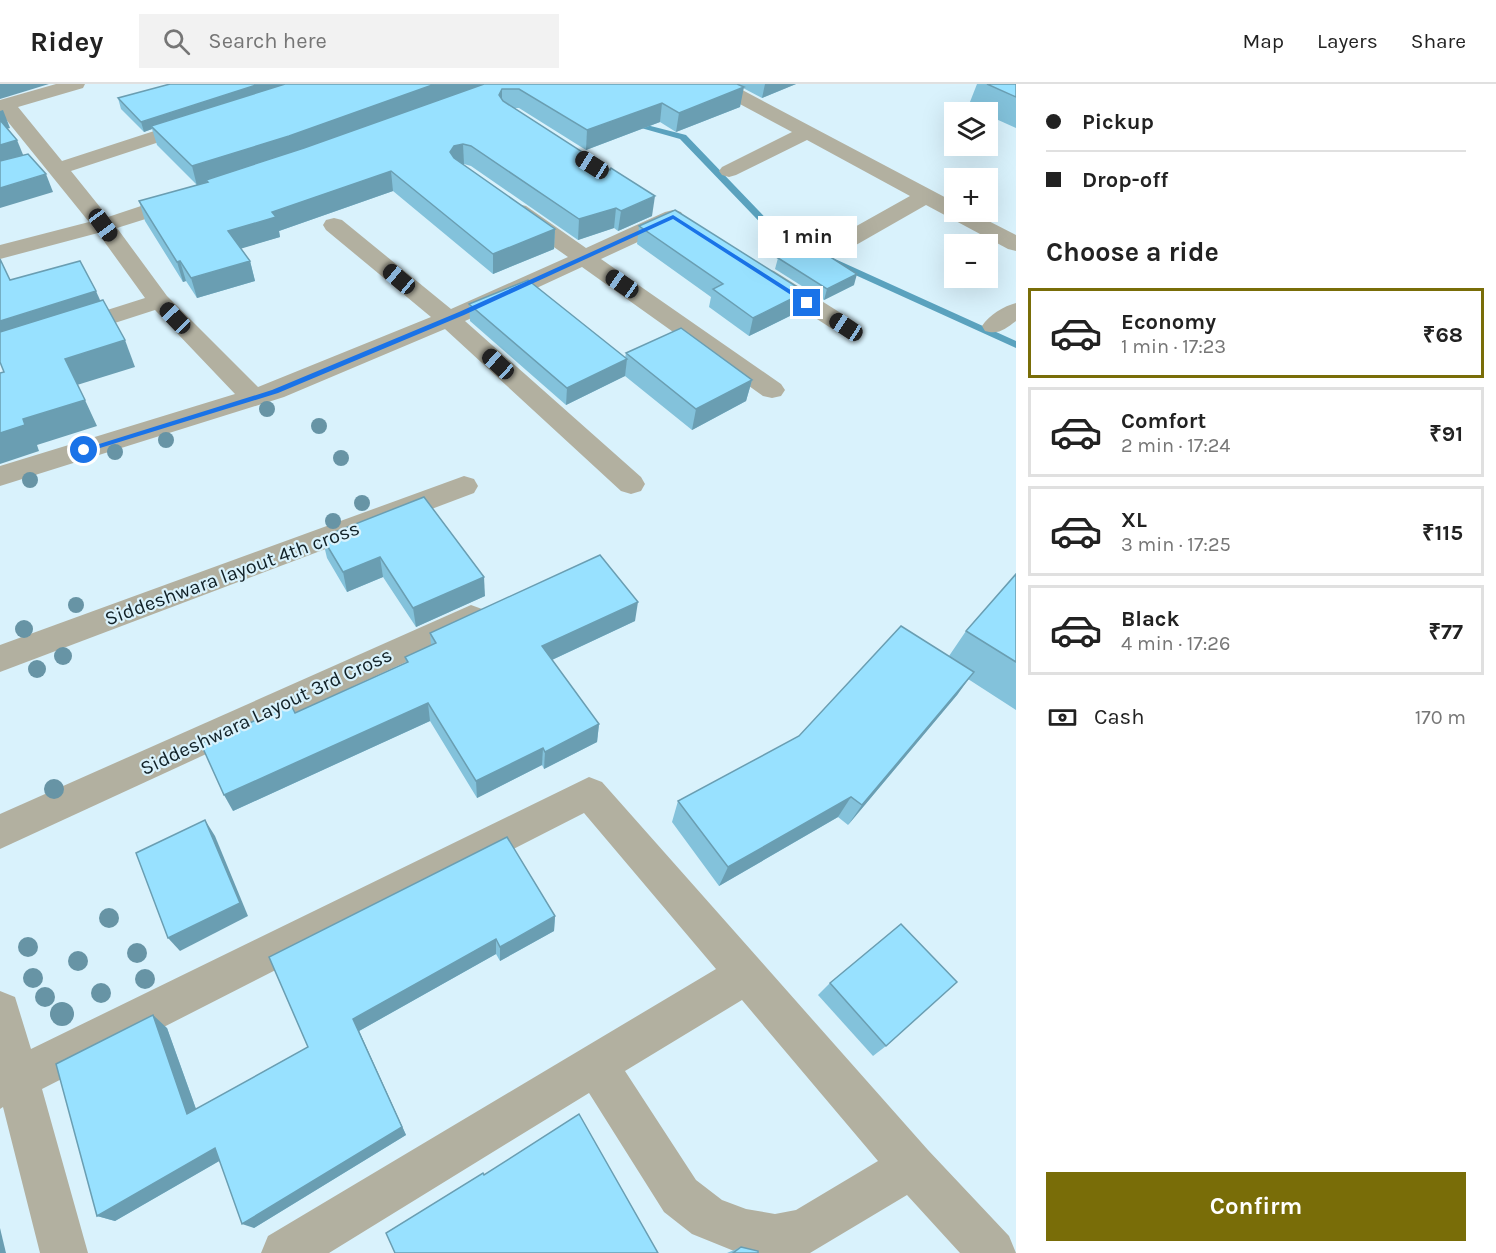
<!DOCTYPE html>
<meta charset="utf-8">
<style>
body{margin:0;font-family:Karla,sans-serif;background:#f2f2f2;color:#222;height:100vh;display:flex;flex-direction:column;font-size:22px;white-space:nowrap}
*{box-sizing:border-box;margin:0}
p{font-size:20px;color:#767676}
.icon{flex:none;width:33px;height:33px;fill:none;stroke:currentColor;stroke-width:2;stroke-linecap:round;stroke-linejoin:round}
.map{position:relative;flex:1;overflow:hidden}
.details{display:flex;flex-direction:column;background:#fff;width:480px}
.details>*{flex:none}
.hud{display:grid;align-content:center;height:132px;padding:0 30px;background:#fff}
.buttons{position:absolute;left:944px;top:18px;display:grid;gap:12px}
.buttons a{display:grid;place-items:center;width:54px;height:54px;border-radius:0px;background:#fff;box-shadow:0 6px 24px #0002;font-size:30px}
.end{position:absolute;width:27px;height:27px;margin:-14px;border:8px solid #1a73e8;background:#fff;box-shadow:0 0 0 3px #fff}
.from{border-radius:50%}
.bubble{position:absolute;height:42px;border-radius:0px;background:#fff;box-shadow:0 6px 24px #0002;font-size:20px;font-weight:700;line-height:42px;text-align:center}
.car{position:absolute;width:18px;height:36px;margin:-18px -9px;border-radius:8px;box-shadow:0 0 4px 2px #0007;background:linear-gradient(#222 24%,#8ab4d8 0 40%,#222 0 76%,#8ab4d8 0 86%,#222 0)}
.hud b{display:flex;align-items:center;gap:21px;height:57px;font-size:22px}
.hud b+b{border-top:2px solid #e0e0e0}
.hud i{width:15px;height:15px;background:#222}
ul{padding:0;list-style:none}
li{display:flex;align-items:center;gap:18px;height:90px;margin:0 12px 9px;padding:0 18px;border:3px solid #e0e0e0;border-radius:0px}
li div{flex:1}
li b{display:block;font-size:22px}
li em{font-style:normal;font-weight:700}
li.on{border-color:#796d08}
li>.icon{width:54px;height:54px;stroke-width:1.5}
h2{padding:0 30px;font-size:27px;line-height:72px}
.pay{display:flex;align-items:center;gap:15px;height:66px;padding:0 30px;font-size:22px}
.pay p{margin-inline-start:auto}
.button{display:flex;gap:12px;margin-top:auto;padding:12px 30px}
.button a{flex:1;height:69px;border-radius:0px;background:#796d08;color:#fff;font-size:24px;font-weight:700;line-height:69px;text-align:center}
header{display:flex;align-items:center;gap:36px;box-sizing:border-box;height:84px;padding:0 30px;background:#fff;border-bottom:2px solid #e0e0e0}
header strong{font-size:28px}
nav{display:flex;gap:33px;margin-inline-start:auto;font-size:21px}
.search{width:420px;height:54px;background:#f2f2f2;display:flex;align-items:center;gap:15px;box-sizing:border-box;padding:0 21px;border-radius:0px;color:#767676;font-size:22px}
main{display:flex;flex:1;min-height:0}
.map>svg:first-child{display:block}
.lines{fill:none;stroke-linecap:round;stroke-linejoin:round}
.stream{fill:#5aa2be;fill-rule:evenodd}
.minor{fill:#b2b0a0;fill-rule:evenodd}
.tree{fill:#6794a5}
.wall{fill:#83c2db}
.shaded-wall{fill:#6a9eb2}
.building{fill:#98e1ff;stroke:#6a9eb2;stroke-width:1.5}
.route{fill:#1a73e8}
.labels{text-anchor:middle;stroke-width:4.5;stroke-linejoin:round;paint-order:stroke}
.street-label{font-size:20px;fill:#112127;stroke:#d9f2fc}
</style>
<header>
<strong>Ridey</strong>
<div class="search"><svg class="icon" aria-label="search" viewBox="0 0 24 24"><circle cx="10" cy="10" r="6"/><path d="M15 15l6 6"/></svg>Search here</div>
<nav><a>Map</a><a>Layers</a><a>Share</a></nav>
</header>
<main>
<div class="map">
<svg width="1016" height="1169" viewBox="0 0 1016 1169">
<rect width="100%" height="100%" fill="#d9f2fc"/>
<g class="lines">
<polygon class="stream" points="627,36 686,51 782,151 1016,257 1016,264 776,155 680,55 627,40"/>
<g class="minor">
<polygon points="56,0 85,0 83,4 18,23 62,77 191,35 205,35 208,39 205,43 71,87 108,133 177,110 185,109 193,110 196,115 193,120 117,144 167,212 258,303 431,233 326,146 323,141 326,136 334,134 342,136 451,225 568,173 510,132 507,127 510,122 518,120 526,122 586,164 665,128 673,126 681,128 684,133 681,138 601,175 781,300 785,306 781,312 772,314 763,312 582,183 465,237 641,393 645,400 641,407 631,410 621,407 445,245 284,313 0,402 0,382 235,310 155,226 0,276 0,260 145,214 98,149 0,175 0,161 89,138 0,28 0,16"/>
<polygon points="708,0 731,0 954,118 954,128 971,128 1016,151 1016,167 1008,165 926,121 835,173 827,175 819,173 816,168 819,163 910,112 807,56 736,91 729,93 722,91 719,87 722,83 792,48 710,4"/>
<polygon points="766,185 774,187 855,238 858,243 855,248 846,251 837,248 758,197 754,192 758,187"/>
<path d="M1016 219V237C1005 245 999 251 985 247L982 242C989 231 1004 222 1016 219Z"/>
<polygon points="464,392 474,395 478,402 474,409 0,588 0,561"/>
<polygon points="471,521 482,525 487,534 482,543 0,765 0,730"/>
<path d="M589 693 602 698 928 1066 1009 1152 1016 1169H960L907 1111 810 1169H739L692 1150 664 1128 589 1009 329 1169H261L268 1152 716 885 584 729 42 1005 88 1169H40L3 1023 0 1025V907L15 913 31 965ZM742 916 878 1077 796 1126 775 1130 746 1125 722 1116 696 1096 625 987Z"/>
</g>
</g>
<g class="tree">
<circle cx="267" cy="325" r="8"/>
<circle cx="319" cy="342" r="8"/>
<circle cx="166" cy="356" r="8"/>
<circle cx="115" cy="368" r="8"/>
<circle cx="341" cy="374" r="8"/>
<circle cx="30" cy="396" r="8"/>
<circle cx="362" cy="419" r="8"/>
<circle cx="333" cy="437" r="8"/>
<circle cx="76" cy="521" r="8"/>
<circle cx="24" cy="545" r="9"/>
<circle cx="63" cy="572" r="9"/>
<circle cx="37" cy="585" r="9"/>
<circle cx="54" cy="705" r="10"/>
<circle cx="109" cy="834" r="10"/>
<circle cx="28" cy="863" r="10"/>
<circle cx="137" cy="869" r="10"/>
<circle cx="78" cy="877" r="10"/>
<circle cx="33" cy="894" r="10"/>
<circle cx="145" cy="895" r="10"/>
<circle cx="101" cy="909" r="10"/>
<circle cx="45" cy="913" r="10"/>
<circle cx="62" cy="930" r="12"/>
</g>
<g class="wall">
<polygon points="170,0 796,0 762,14 743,4 740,23 676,48 660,38 586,66 519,24 515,24 652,132 618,147 614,144 578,156 471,82 464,80 462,80 555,145 554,165 493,190 393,107 279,147 280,153 241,164 250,177 255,197 197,214 186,197 183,198 145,137 139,117 197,101 157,61 152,45 144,48 121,25 118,14"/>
<polygon points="977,0 1016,0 1016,44 987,31 987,28 981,28 968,23"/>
<polygon points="639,142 805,208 800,227 749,252 709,223 711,213 637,160"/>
<polygon points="778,174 854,201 824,216 775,185"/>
<polygon points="469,220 625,274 626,269 752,296 746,317 692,346 625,292 566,321 470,237"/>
<polygon points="424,413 485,512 416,543 383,493 347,508 327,474 322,453"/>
<polygon points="1016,490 1016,626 968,595 957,611 848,741 838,733 719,802 672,738 678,717 949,572 966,547"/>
<polygon points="635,537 552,576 599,640 597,658 544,685 542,681 477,714 430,637 233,727 295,629 406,579 405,573 431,562 430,549"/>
<polygon points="555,832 554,847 500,877 496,870 359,947 406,1051 254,1144 219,1077 115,1137 97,1132 167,944 196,1025 308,963 269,873"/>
<polygon points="830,899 886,962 873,972 818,911"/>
<polygon points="741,1163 758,1169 727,1169"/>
</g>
<g class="shaded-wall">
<polygon points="0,0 49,0 0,15"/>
<polygon points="259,0 293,0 151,42 152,45 144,48 141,38"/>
<polygon points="435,0 488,0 292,72 206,96 207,99 197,102 192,82"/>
<polygon points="765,0 796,0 762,14"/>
<polygon points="744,3 740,23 676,48 679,29"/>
<polygon points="502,5 502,25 499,11"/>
<polygon points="662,19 660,38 586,66 587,46"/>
<polygon points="3,26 10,44 2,46 0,43 0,27"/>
<polygon points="17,56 24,73 0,80 0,61"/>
<polygon points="463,60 464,80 455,82 450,68 454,62"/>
<polygon points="391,87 393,107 279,147 280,153 233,167 228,147 272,128"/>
<polygon points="46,90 53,108 0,124 0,104"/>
<polygon points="655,112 652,132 618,147 621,127"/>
<polygon points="616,124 614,144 578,156 579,135"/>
<polygon points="555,145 554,165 493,190 493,170"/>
<polygon points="180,177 186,197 183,198 177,178"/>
<polygon points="250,177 255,197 197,214 191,194"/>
<polygon points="857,190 854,201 824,216 827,205"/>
<polygon points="96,207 104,225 0,258 0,237"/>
<polygon points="805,208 800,227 749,252 753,234"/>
<polygon points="125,256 135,283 77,301 65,275"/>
<polygon points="627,275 625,292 566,321 567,304"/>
<polygon points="752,296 746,317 692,346 696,325"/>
<polygon points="85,316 97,342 37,361 39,367 0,380 0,349 23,335"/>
<polygon points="380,473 383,493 347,508 343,488"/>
<polygon points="484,493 485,512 416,543 413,524"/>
<polygon points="638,518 635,537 541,581 542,562"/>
<polygon points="974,588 957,611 848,741 862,721"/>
<polygon points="428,619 430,637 233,727 224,711"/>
<polygon points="599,640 597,658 544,685 545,668"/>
<polygon points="543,664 542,681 477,714 476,697"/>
<polygon points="851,713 838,733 719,802 728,783"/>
<polygon points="205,736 215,752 248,832 180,867 168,854"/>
<polygon points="555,832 554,847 500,877 500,863"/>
<polygon points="496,855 496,870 359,947 406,1051 254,1144 242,1140 353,935"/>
<polygon points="153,931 167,944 201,1039 187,1030"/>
<polygon points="215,1064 228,1072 115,1137 97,1132"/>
<polygon points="0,1144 6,1169 0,1169"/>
</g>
<g class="building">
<polygon points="170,0 259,0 141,38 118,14"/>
<polygon points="285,0 435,0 289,52 192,82 151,42"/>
<polygon points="484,0 737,0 744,3 679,29 662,19 587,46 519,5 502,5 499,11 503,17 610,86 611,84 655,112 621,127 616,124 579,135 471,62 463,60 454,62 450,68 454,74 555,145 493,170 391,87 272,128 276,133 228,147 250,177 191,194 180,177 177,178 139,117 208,98 206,96 304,64"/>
<polygon points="987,0 1016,0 1016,13"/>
<polygon points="0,36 17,56 0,61"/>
<polygon points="28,70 46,90 0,104 0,77"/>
<polygon points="675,126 805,208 753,234 713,205 723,200 639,142"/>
<polygon points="810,160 857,190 827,205 778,174"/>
<polygon points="0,175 10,196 80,177 96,207 0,237"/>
<polygon points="528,196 627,275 567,304 469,220"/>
<polygon points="103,216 125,256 65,275 85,316 23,335 25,341 0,349 0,289 4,288 0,278 0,248"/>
<polygon points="681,244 752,296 696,325 626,269"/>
<polygon points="424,413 484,493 413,524 380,473 343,488 322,453"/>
<polygon points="600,471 638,518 542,562 599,640 545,668 543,664 476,697 428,619 224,711 201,660 291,621 295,629 408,578 405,573 436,559 430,549"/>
<polygon points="1016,490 1016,578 966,547"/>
<polygon points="901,542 974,588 862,721 851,713 728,783 678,717 799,652"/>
<polygon points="205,736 240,819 168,854 136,769"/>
<polygon points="507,753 555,832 500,863 496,855 353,935 402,1043 242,1140 215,1064 97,1132 56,980 153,931 187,1030 308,963 269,873"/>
<polygon points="901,840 957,898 886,962 830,899"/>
<polygon points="579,1030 658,1169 395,1169 386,1149 483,1089 484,1091"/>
<polygon points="741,1163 758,1167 758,1169 733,1169"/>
</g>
<polygon class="route" points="673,131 811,219 805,220 673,135 464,231 278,309 87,368 80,366 272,306 459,228"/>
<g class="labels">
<g class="street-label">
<text transform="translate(232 489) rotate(-20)" y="7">Siddeshwara layout 4th cross</text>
<text transform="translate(266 627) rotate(-25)" y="7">Siddeshwara Layout 3rd Cross</text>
</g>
</g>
</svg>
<div class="buttons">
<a><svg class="icon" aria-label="layers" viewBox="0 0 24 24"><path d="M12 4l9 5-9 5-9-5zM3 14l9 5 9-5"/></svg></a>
<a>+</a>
<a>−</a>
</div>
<i class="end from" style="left:84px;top:366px"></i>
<i class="end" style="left:807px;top:219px"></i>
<div class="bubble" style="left:758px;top:132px;width:99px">1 min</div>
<i class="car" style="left:592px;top:81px;rotate:302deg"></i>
<i class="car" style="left:103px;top:141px;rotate:144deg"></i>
<i class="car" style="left:399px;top:195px;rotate:310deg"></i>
<i class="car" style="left:622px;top:200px;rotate:305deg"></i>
<i class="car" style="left:175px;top:234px;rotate:316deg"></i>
<i class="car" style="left:846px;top:243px;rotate:303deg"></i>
<i class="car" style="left:498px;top:280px;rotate:312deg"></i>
</div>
<section class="details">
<div class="hud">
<b><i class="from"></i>Pickup</b>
<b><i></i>Drop-off</b>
</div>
<h2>Choose a ride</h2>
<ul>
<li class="on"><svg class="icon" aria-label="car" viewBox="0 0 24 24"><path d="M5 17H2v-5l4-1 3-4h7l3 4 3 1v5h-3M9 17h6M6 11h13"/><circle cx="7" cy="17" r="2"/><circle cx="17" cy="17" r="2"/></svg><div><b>Economy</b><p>1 min · 17:23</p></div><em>₹68</em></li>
<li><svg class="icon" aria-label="car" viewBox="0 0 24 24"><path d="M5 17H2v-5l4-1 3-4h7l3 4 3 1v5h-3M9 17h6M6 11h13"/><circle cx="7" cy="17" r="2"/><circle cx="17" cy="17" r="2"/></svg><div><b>Comfort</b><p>2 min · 17:24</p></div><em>₹91</em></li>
<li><svg class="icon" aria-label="car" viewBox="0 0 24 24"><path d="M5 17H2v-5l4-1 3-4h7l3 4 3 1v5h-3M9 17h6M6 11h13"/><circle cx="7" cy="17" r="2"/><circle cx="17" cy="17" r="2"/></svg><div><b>XL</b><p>3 min · 17:25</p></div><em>₹115</em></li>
<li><svg class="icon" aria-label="car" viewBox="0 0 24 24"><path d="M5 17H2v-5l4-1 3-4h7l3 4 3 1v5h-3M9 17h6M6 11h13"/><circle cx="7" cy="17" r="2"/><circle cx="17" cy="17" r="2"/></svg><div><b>Black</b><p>4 min · 17:26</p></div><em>₹77</em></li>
</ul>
<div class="pay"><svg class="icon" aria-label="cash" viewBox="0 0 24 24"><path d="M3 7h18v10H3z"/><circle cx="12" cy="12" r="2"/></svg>Cash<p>170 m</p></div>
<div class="button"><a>Confirm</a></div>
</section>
</main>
